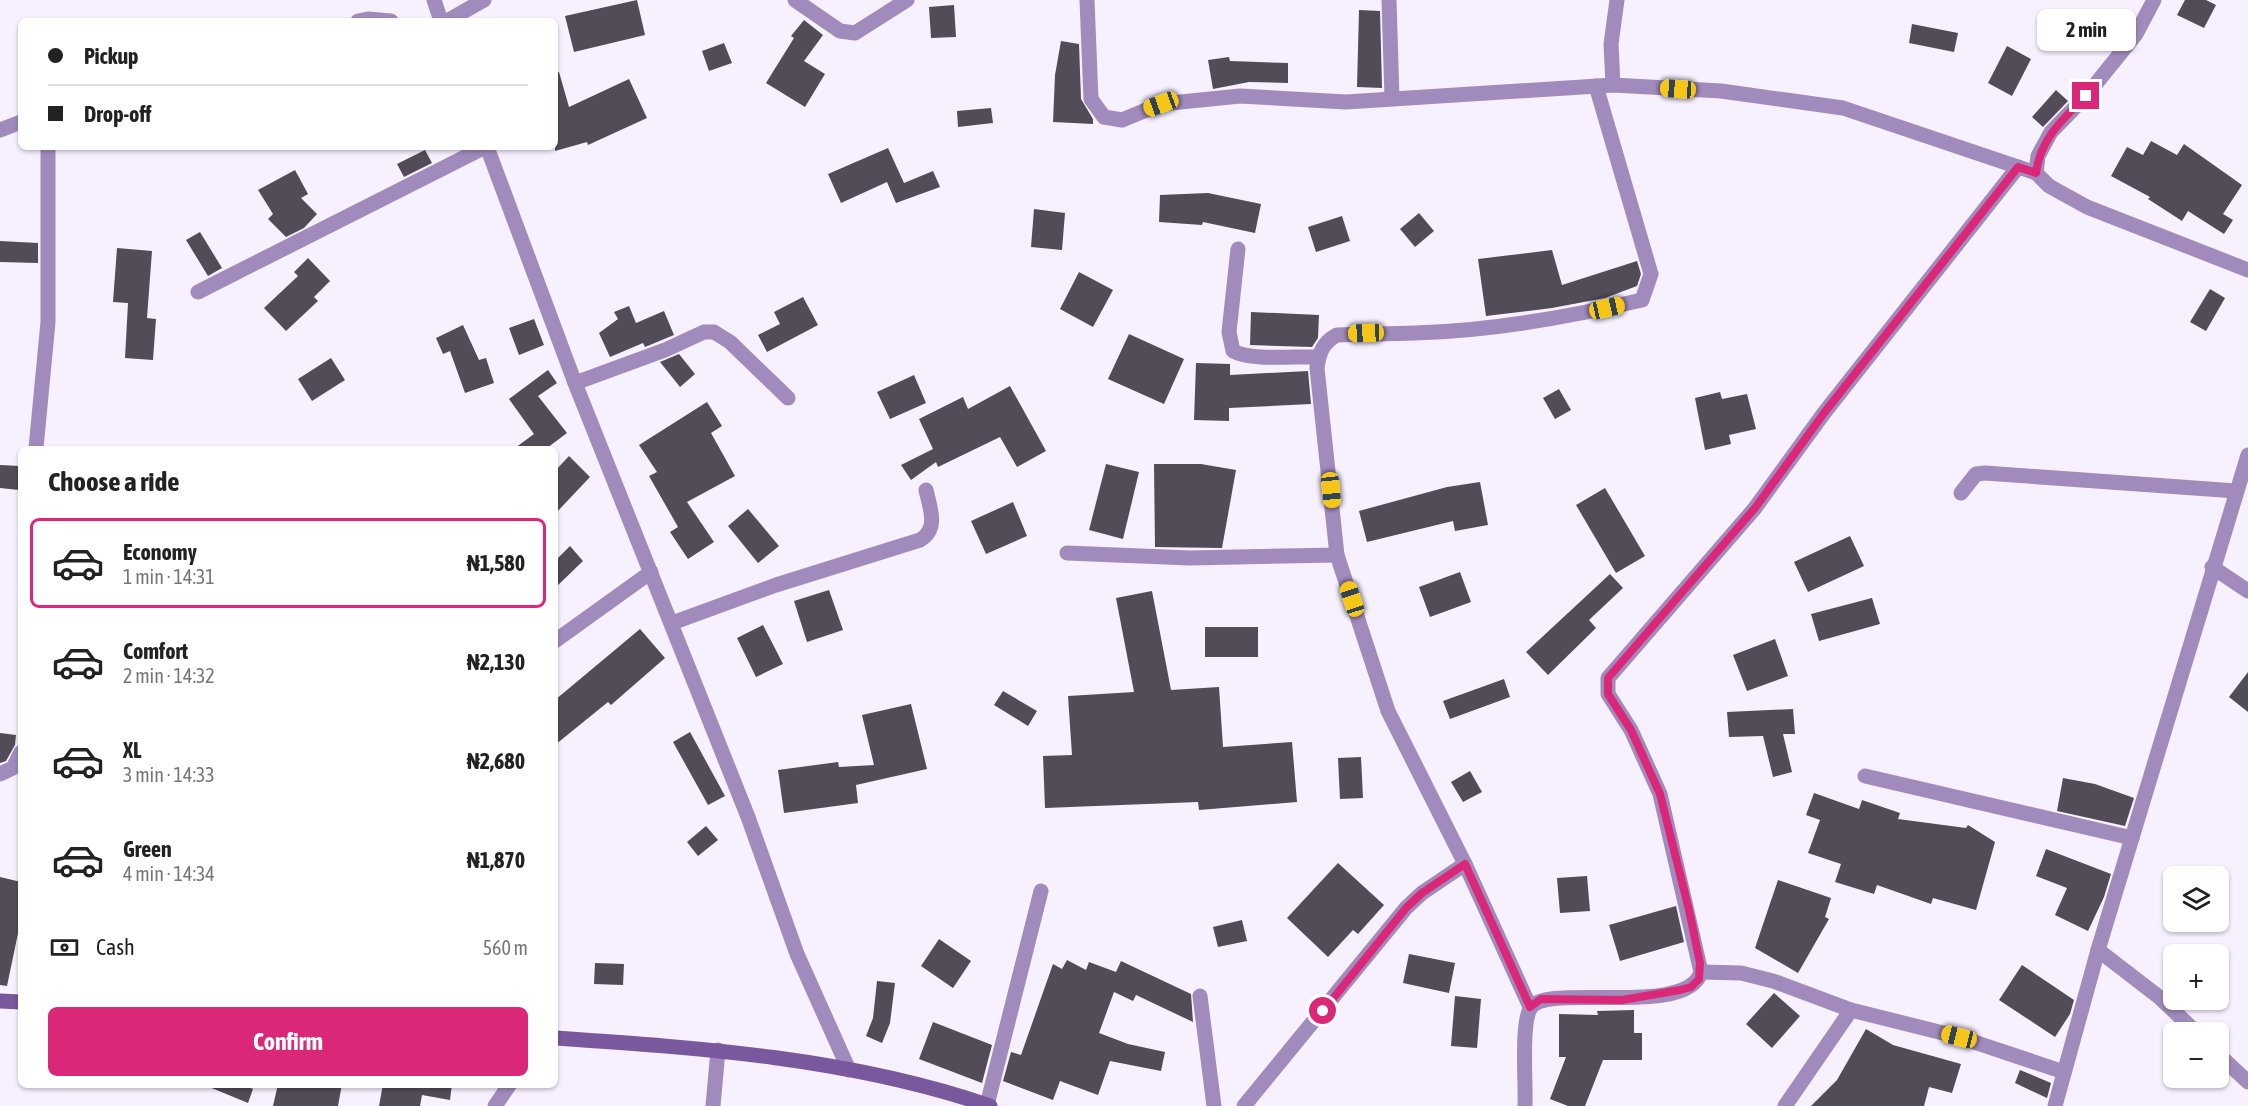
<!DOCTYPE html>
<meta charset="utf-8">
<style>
body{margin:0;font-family:"Asap Condensed",sans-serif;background:#f6f6f6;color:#222;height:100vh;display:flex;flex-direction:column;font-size:22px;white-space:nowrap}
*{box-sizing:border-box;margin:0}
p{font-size:20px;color:#767676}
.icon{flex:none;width:33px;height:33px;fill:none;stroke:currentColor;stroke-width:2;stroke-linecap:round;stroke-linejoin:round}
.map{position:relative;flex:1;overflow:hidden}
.sheet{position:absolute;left:18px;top:446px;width:540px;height:642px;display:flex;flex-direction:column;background:#fff;border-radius:9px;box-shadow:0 2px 4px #0004}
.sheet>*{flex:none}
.top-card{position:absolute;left:18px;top:18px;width:540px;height:132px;border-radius:9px;box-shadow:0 2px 4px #0004;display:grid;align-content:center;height:132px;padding:0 30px;background:#fff}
.controls{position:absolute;left:2163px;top:866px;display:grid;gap:12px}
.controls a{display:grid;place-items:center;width:66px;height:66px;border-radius:9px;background:#fff;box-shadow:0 2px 4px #0004;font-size:30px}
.end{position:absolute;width:27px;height:27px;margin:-14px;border:8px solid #db2777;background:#fff;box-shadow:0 0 0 3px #fff}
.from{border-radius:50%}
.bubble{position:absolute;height:42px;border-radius:9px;background:#fff;box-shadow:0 2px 4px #0004;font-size:20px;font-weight:700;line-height:42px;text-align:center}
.car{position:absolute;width:18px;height:36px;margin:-18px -9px;border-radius:8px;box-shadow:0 0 4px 2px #0007;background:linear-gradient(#f5c518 24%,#345 0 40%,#f5c518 0 76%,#345 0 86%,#f5c518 0)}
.top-card b{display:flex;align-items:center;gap:21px;height:57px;font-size:22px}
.top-card b+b{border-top:2px solid #e0e0e0}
.top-card i{width:15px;height:15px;background:#222}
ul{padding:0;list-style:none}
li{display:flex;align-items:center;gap:18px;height:90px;margin:0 12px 9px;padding:0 18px;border:3px solid transparent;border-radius:9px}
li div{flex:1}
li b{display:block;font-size:22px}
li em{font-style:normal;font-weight:700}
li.on{border-color:#db2777}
li>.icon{width:54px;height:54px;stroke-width:1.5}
h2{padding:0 30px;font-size:27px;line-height:72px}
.pay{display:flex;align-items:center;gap:15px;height:66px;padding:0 30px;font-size:22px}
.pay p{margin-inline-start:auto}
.button{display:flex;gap:12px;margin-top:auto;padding:12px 30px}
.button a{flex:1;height:69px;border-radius:9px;background:#db2777;color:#fff;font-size:24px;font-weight:700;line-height:69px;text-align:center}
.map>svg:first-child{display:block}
.building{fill:#514c57}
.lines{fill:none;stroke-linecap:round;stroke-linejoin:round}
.minor{stroke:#a18bbc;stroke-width:15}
.tertiary{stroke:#a18bbc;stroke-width:15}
.secondary{stroke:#7a589e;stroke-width:15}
.route{stroke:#db2777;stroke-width:8}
</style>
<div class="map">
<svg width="2248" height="1106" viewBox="0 0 2248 1106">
<rect width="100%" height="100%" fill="#f7f1ff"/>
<g class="building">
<polygon points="637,0 645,35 574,52 565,16"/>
<polygon points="2185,0 2206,0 2216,5 2204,28 2177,15"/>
<polygon points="954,5 956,37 931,38 929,7"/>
<polygon points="1359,10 1380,11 1382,88 1357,87"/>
<polygon points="804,20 823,35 804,61 825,74 805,107 766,83 794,38 791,36"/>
<polygon points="1912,24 1958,33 1954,52 1909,43"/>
<polygon points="1061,41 1079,44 1081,99 1093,119 1093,124 1053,122 1055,75"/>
<polygon points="724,43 732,63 709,71 702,51"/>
<polygon points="2007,46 2031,59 2012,96 1988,83"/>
<polygon points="1229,57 1230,61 1288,63 1288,83 1249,82 1213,89 1208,60"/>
<polygon points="559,72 569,107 629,79 647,118 588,145 587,142 555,151 555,73"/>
<polygon points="2056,90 2068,101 2043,127 2032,117"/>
<polygon points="991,108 993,123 958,127 957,111"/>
<polygon points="2151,141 2177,155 2184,144 2242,185 2223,214 2233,220 2224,234 2188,211 2182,221 2148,199 2150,197 2111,176 2127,147 2143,155"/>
<polygon points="888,148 904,183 933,171 940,187 896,203 887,182 841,203 828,174"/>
<polygon points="425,150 432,163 404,177 397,164"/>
<polygon points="295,170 308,194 301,198 317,214 304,228 286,237 268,219 273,214 258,190"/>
<polygon points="1208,193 1261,204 1255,233 1203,222 1202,225 1159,222 1160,195"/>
<polygon points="1034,209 1065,213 1062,250 1031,247"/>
<polygon points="1419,213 1434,231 1415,247 1400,229"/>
<polygon points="1342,216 1350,241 1316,252 1308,227"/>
<polygon points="200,232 222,268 208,276 186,240"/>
<polygon points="0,241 38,243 38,263 0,262"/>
<polygon points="117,248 152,251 147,318 156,319 153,360 125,358 128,303 113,302"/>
<polygon points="1552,250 1562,285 1637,261 1641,274 1637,286 1605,298 1552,308 1486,316 1478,259"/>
<polygon points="308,258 330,281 314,297 318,301 286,331 264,308 298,276 294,272"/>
<polygon points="1079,272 1113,290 1093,327 1060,309"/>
<polygon points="2210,289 2225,298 2206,331 2190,322"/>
<polygon points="803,297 818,325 767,352 758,335 780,324 774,312"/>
<polygon points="629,306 636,323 664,311 674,335 645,347 643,343 610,357 599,333 618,319 614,312"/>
<polygon points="1251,312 1319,315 1318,338 1312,347 1250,345"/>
<polygon points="534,319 544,345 519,355 509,328"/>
<polygon points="463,325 479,360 486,358 494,383 465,393 450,351 443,354 436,338"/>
<polygon points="1129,334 1184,359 1164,404 1108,379"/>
<polygon points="679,354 695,374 680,387 660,362"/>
<polygon points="331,358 345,380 312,401 298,379"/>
<polygon points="1196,363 1230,364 1230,375 1308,371 1311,404 1229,408 1229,421 1194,420"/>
<polygon points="548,370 557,383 538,396 567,433 547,448 515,448 534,434 509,399"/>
<polygon points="914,375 926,403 890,419 877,392"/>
<polygon points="1010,386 1046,451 1017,467 1000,437 938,467 936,462 911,480 901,465 933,449 919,419 963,397 968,409"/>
<polygon points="1559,389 1571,410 1555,419 1543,398"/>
<polygon points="1720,392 1722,399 1747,394 1756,429 1729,435 1731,444 1705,450 1695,398"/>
<polygon points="707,402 722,426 711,433 735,476 687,502 714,542 688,559 670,532 678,527 649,476 657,472 639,445"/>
<polygon points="569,456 590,477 555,514 555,471"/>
<polygon points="1106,464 1139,472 1123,539 1089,530"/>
<polygon points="1154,464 1201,464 1236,470 1222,548 1155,547"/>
<polygon points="0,465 20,466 19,490 0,488"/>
<polygon points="1480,482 1488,525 1455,531 1453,521 1367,542 1359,511 1447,487"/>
<polygon points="1605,488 1645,556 1616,573 1576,505"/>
<polygon points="1013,502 1027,536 986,554 971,521"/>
<polygon points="748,509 779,546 758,563 728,526"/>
<polygon points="1850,536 1864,566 1808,592 1794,562"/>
<polygon points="570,546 583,561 555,588 555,561"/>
<polygon points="1460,572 1471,602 1430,617 1419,587"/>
<polygon points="1610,574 1623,588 1589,620 1596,628 1548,675 1526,652"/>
<polygon points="829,590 843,630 807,642 794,601"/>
<polygon points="1152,591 1171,690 1219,687 1223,747 1292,742 1297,802 1199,810 1198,802 1045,808 1043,756 1072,755 1068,696 1134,692 1116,598"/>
<polygon points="1872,598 1880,624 1819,641 1811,614"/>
<polygon points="763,625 783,664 756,677 737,638"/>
<rect x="1205" y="627" width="53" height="30"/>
<polygon points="640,629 665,658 611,705 608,702 555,745 555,700"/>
<polygon points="1775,639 1788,676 1747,691 1733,655"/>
<polygon points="2248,672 2248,712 2229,697"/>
<polygon points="1504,679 1510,697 1450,719 1443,701"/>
<polygon points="1003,691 1037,711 1028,726 994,705"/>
<polygon points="911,704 927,769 856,785 858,803 784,813 778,770 838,762 839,767 874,765 862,715"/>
<polygon points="1793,709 1795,734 1783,734 1792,772 1773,777 1763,736 1729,737 1727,712"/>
<polygon points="690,732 725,796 708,805 673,742"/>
<polygon points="0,733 16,735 15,745 6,761 0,763"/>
<polygon points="1361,757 1363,798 1340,799 1338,758"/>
<polygon points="1470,771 1482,792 1463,802 1451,782"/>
<polygon points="2063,778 2095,784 2134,798 2125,826 2057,811"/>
<polygon points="1814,793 1859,809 1862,800 1900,813 1898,819 1966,828 1968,825 1995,842 1976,910 1933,898 1931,904 1877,885 1874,894 1835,882 1841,864 1808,853 1820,820 1806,815"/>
<polygon points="706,826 718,840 698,856 687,842"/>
<polygon points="2046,849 2111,874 2104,897 2088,931 2055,915 2067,888 2036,876"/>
<polygon points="1338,863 1384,905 1358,934 1353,930 1328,957 1287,918"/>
<polygon points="1587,876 1590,911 1560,913 1557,878"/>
<polygon points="0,877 21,882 21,919 7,986 0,985"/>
<polygon points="1778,880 1831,898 1825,917 1829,919 1798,973 1755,948"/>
<polygon points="1676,906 1684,942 1620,961 1609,925"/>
<polygon points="1242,920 1247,941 1218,947 1213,927"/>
<polygon points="939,939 971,961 953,988 921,966"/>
<polygon points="1409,954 1455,963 1449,993 1403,983"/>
<polygon points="1067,960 1086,970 1089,962 1116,972 1121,961 1191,994 1193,1022 1136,995 1133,1001 1114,992 1099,1033 1128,1044 1165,1052 1161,1071 1110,1061 1098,1095 1060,1081 1053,1100 1003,1081 1011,1052 1021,1055 1053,964 1062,969"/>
<polygon points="595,963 624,964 623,985 594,984"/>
<polygon points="2022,965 2074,1000 2070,1014 2055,1037 1999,1000"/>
<polygon points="877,981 895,983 890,1023 882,1043 866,1036 873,1018"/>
<polygon points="1774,993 1800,1016 1772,1048 1746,1024"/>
<polygon points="1455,996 1481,999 1477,1048 1451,1046"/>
<polygon points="1634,1010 1634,1033 1642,1033 1642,1060 1603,1060 1585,1106 1568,1106 1550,1099 1566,1057 1559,1057 1559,1014 1598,1015 1597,1011"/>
<polygon points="933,1022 992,1045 982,1083 919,1059"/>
<polygon points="1866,1029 1893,1045 1961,1064 1952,1093 1929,1087 1924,1106 1811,1106 1837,1080"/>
<polygon points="2020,1070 2051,1083 2047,1098 2015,1083"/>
<polygon points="202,1084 242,1084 253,1089 248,1103"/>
<polygon points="278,1084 342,1084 338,1106 273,1106"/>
<polygon points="383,1084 452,1084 450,1100 422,1095 420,1106 379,1106"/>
</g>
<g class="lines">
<g class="minor">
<polyline points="795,0 840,31 855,33 907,0"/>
<polyline points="1087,0 1091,99 1104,117 1122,120 1161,104 1240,96 1346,102 1613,85 1721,91 1843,108 2036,173 2049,186 2087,207 2248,270"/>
<polyline points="1389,0 1392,98"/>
<polyline points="358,21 368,19 391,21"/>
<polyline points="447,21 484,0"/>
<polyline points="1613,85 1611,44 1617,0"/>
<polyline points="0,130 21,122"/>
<polyline points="2036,173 2038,156 2051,132 2086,96 2136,34 2154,0"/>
<path d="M1238 249 1229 332 1233 351C1251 361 1295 356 1318 357"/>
<polyline points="198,292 485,147"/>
<polyline points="575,383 665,350 704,332 714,332 730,342 788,398"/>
<polyline points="36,448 48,322 48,147"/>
<polyline points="1961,493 1976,474 1985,473 2236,491"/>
<polyline points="1067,553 1190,558 1337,555"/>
<polyline points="2212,567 2248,591"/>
<path d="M672 623 776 585 920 540C939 529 930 508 926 490"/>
<polyline points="555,641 651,572"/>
<polyline points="0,774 13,768 21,752"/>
<polyline points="1865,776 2132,838"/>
<polyline points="2098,950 2159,997 2196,1032"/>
<polyline points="1701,972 1741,973 1773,981 1851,1010"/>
<polyline points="1200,996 1214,1106"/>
<path d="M1530 1007 1465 864 1388 711 1337 555 1317 368C1319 353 1323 342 1337 335 1363 334 1389 334 1415 333 1491 331 1569 317 1642 300L1651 274 1596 86"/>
<polyline points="2218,1054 2248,1082"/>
<polyline points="987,1105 1041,891"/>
<polyline points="495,1106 510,1084"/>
<polyline points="713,1106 718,1050"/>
<polyline points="1244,1106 1406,908 1422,893 1465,864"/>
<path d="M1525 1106C1526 1084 1521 1026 1530 1009 1543 981 1687 1019 1701 972L1660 794 1631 730 1608 694V678L1755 508 1824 413 2018 167"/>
<polyline points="1785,1106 1851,1010 1959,1037 2064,1072"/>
</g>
<g class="tertiary">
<polyline points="434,0 441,21"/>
<polyline points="487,147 575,383 748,817 797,954 849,1070"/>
<polyline points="2055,1106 2098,950 2248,455"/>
</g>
<g class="secondary">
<polyline points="0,1001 21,1002"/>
<path d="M555 1038C702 1048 850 1058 990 1106"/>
</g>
</g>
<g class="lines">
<path class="route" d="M1323 1011 1406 908 1422 893 1465 864 1530 1007 1541 999 1622 1000 1680 990 1691 987 1699 979 1700 963 1689 910 1660 794 1631 730 1608 694V678L1755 508 1824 413 2018 167 2036 173C2040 139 2063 119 2086 96"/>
</g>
</svg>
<div class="controls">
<a><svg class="icon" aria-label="layers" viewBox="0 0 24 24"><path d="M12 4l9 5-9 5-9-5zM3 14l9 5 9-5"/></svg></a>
<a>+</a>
<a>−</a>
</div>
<i class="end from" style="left:1323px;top:1011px"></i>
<i class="end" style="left:2086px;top:96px"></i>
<div class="bubble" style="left:2037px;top:9px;width:99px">2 min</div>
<i class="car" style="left:1678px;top:89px;rotate:274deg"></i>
<i class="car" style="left:1161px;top:104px;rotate:250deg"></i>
<i class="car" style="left:1607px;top:308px;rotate:77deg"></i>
<i class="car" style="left:1366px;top:333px;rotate:268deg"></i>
<i class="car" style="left:1331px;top:490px;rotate:174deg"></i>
<i class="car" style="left:1352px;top:599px;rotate:342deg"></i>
<i class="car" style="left:1959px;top:1037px;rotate:284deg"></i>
<div class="top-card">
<b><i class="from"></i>Pickup</b>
<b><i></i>Drop-off</b>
</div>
<section class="sheet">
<h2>Choose a ride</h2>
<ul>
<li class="on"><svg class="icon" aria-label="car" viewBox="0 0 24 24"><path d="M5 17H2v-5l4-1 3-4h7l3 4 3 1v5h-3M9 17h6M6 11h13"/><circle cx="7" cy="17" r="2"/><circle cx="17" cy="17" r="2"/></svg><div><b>Economy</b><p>1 min · 14:31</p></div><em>₦1,580</em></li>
<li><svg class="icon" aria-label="car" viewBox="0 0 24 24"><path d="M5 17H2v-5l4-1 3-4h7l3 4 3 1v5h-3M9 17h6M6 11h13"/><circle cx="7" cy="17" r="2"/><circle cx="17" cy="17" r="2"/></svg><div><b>Comfort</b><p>2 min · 14:32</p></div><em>₦2,130</em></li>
<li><svg class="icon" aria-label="car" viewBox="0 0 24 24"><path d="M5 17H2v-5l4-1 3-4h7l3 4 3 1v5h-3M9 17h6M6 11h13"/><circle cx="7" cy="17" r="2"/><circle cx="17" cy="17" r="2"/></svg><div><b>XL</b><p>3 min · 14:33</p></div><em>₦2,680</em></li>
<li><svg class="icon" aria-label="car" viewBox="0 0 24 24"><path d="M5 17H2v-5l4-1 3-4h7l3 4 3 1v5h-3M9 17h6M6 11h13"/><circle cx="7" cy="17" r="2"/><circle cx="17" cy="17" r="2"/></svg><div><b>Green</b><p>4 min · 14:34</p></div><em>₦1,870</em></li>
</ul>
<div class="pay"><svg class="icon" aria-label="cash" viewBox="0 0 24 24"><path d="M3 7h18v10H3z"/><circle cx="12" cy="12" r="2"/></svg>Cash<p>560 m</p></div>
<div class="button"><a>Confirm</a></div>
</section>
</div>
